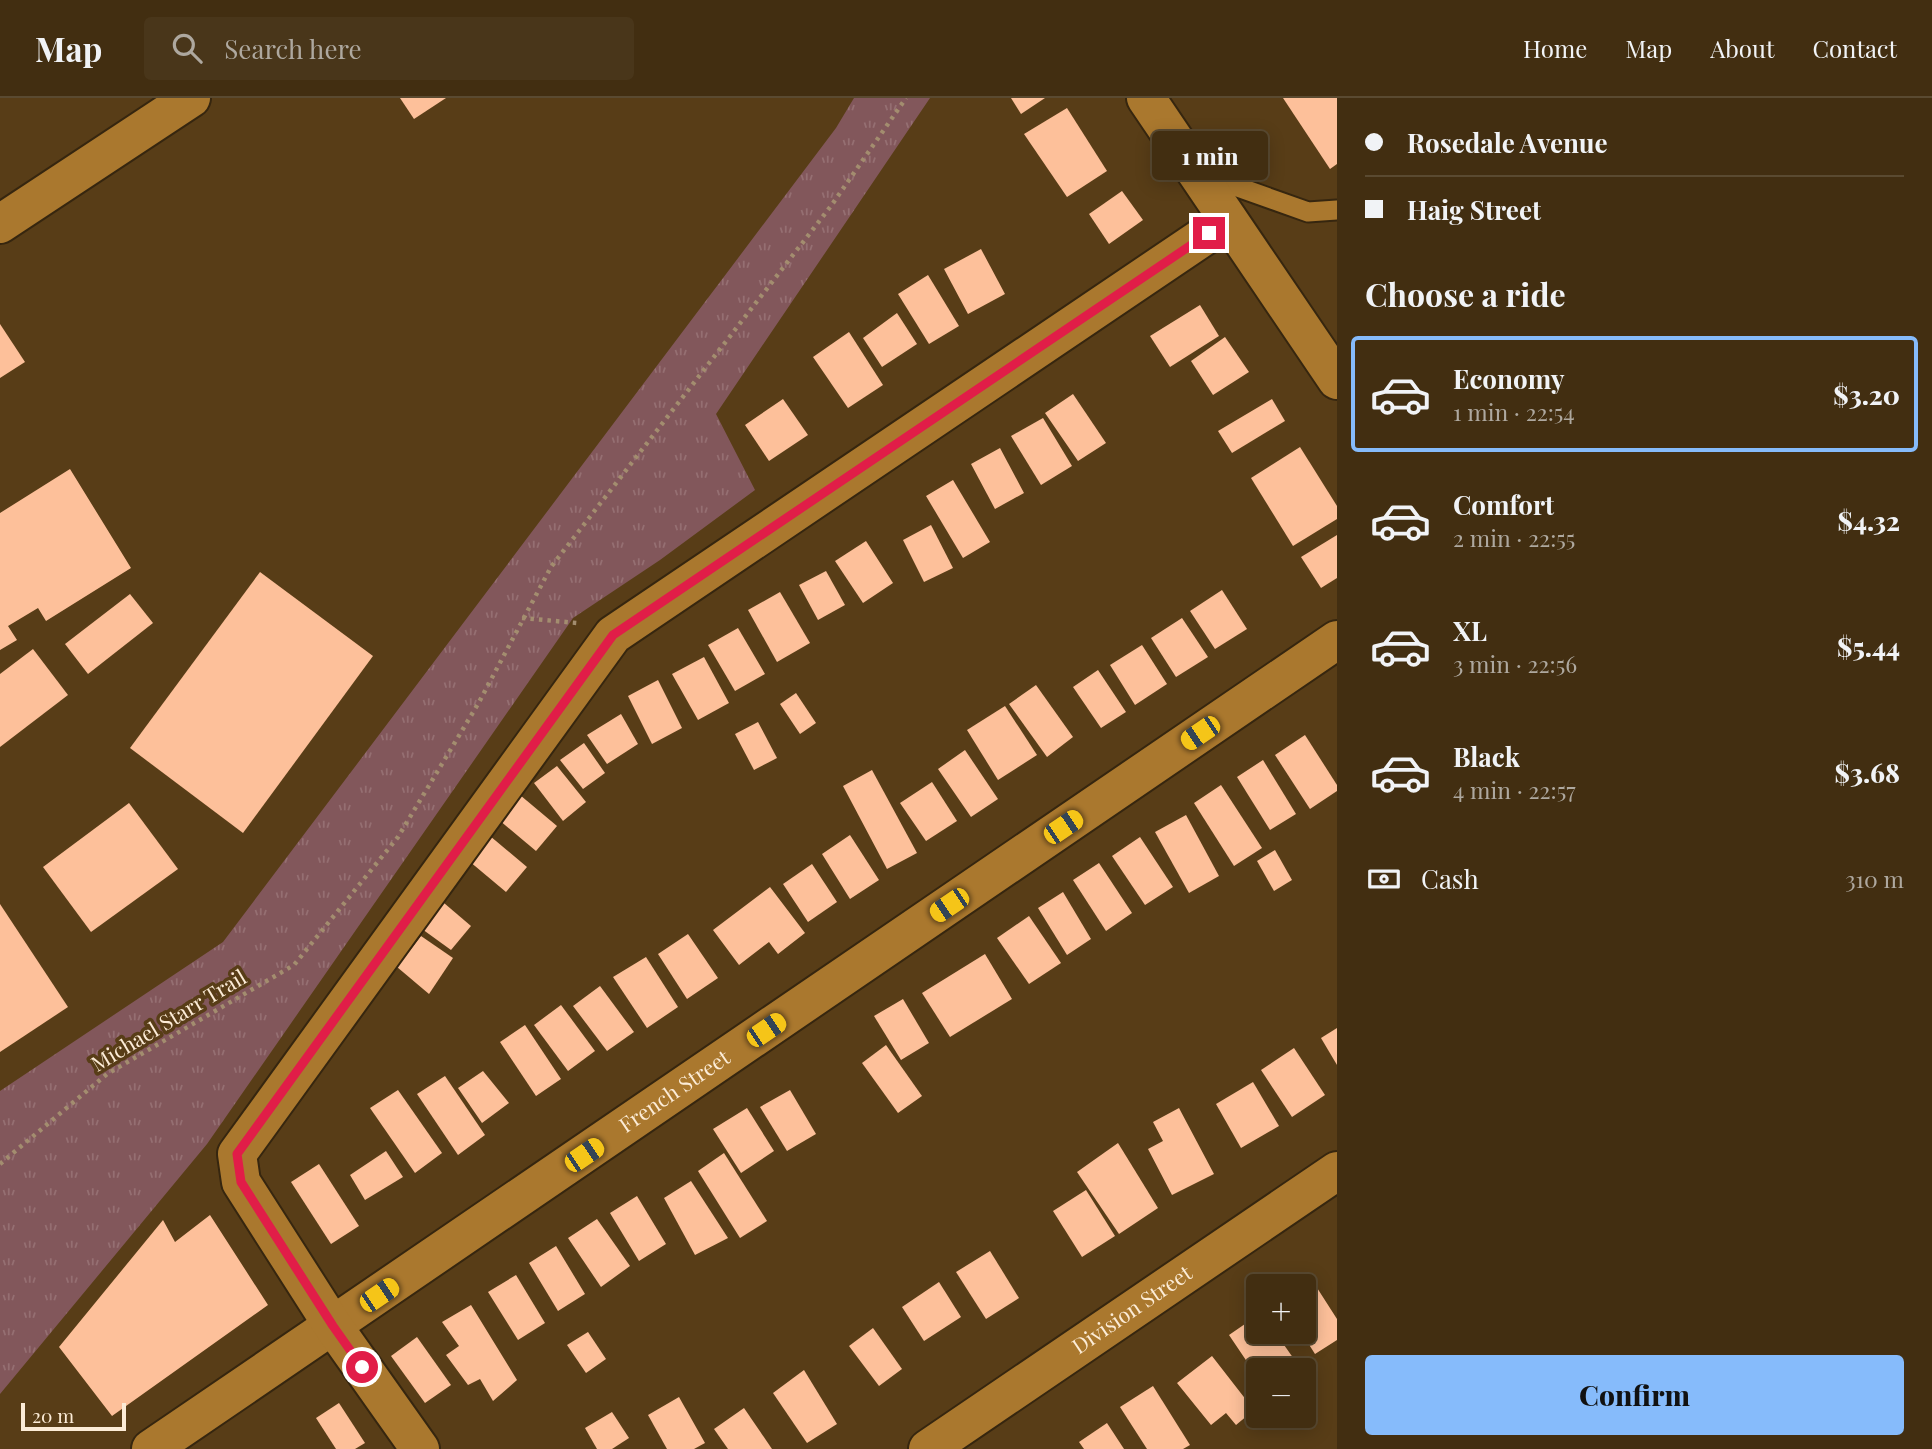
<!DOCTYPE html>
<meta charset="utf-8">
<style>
body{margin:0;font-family:"Playfair Display",serif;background:#49361a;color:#f1f3f6;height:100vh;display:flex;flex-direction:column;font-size:26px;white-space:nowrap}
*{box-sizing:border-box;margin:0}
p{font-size:23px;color:#aea89f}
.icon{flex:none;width:38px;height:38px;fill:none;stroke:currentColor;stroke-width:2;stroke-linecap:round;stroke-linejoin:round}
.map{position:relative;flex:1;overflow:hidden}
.panel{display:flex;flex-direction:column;background:#422e11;width:595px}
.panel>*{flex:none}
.banner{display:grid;align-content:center;height:154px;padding:0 28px;background:#422e11}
.buttons{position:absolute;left:1246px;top:1176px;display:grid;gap:14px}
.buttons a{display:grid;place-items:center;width:70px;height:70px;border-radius:7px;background:#422e11;box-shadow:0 4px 18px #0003,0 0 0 2px #5a4a31;font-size:35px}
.scale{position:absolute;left:21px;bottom:18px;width:105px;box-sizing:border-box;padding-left:7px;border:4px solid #fcecd7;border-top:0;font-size:19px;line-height:24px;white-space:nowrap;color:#fcecd7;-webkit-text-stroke:5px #583d17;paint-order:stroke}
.end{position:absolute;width:32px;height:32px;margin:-16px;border:9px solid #e11d48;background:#fff;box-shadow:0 0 0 4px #fff}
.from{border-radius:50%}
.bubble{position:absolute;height:49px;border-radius:7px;background:#422e11;box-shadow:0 4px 18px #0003,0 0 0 2px #5a4a31;font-size:23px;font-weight:800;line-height:49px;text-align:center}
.car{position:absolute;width:21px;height:42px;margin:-21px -10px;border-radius:9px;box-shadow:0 0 5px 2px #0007;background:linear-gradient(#f5c518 24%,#345 0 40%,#f5c518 0 76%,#345 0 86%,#f5c518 0)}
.banner b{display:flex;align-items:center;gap:24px;height:66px;font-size:26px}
.banner b+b{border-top:2px solid #5a4a31}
.banner i{width:18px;height:18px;background:#f1f3f6}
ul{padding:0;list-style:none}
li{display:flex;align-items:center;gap:21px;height:116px;margin:0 14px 10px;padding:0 14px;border:4px solid transparent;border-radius:7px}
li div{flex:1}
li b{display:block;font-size:26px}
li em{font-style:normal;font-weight:800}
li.active{border-color:#86bbfb}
li>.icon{width:63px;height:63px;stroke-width:1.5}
h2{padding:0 28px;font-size:32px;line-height:84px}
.pay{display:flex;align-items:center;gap:18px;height:77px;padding:0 28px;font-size:26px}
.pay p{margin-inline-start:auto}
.primary-button{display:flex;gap:14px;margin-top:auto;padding:14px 28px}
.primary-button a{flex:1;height:80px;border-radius:7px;background:#86bbfb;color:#111;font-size:28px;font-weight:800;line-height:80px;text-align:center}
header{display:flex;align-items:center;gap:42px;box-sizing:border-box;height:98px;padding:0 35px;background:#422e11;border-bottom:2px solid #5a4a31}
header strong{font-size:33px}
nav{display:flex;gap:38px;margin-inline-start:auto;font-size:24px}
.search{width:490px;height:63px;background:#49361a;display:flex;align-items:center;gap:18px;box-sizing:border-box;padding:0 24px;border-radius:7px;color:#aea89f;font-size:26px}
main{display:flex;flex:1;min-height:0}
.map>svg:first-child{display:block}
.park{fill:url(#park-tufts)}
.building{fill:#fdc09a}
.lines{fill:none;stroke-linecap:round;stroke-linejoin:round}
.lane-casing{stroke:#36260f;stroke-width:23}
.street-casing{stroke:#36260f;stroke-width:42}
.secondary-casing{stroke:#36260f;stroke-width:42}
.path{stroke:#a38d6f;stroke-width:4.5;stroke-dasharray:3.5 5;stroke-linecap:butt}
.lane{stroke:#aa782e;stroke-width:19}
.street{stroke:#aa782e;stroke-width:38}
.secondary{stroke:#aa782e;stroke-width:38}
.route{stroke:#e11d48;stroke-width:9}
.labels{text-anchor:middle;stroke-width:7;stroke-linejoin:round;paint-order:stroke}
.street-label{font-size:21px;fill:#fcecd7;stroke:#583d17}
</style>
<header>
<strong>Map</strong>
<div class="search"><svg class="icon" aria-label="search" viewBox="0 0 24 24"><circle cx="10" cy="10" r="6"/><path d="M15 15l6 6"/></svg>Search here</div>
<nav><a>Home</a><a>Map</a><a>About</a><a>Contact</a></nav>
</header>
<main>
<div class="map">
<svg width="1337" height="1351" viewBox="0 0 1337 1351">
<defs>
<pattern id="park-tufts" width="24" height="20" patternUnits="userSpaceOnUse" patternTransform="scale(1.75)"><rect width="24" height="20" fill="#82575b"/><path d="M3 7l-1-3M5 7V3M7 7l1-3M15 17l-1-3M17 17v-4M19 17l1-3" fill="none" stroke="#956f72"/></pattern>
</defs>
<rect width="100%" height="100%" fill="#583d17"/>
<polygon class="park" points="854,0 930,0 716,316 755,392 660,462 573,520 207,1046 0,1296 0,993 223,844 836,30"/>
<g class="building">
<polygon points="400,0 446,0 414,21"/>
<polygon points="1011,0 1045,0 1021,16"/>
<polygon points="1283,0 1337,0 1337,66 1330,71"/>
<polygon points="1067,10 1107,73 1067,99 1024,36"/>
<polygon points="1122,93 1143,122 1109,146 1089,116"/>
<polygon points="981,151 1005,196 968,216 944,171"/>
<polygon points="928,177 959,228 929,246 898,196"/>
<polygon points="1200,207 1219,238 1170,269 1150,238"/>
<polygon points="897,215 917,246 882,269 863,240"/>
<polygon points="0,226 25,264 0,280"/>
<polygon points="849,234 883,287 848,310 813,259"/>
<polygon points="1225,239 1249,274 1213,297 1191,263"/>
<polygon points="1073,296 1106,345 1078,363 1045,315"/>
<polygon points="783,301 808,337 769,363 745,327"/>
<polygon points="1272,301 1285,323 1232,355 1218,333"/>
<polygon points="1043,320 1072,368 1041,387 1011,338"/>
<polygon points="1300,349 1337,408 1337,421 1293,448 1251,380"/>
<polygon points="1000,350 1024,395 995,411 971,366"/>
<polygon points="70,371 131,470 46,523 38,510 8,528 17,542 0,552 0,415"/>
<polygon points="953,382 990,444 963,460 926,398"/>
<polygon points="931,427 953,470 924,484 903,442"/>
<polygon points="1337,437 1337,480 1321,490 1301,459"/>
<polygon points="866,443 893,485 863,505 835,463"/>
<polygon points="826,473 845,507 818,522 799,487"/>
<polygon points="260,474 373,558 243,735 130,650"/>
<polygon points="1222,492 1247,531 1215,551 1190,513"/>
<polygon points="780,494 810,545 777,564 748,512"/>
<polygon points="130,496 153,525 88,576 65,546"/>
<polygon points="1182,520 1208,559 1176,579 1151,540"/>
<polygon points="738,530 765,576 735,593 708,547"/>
<polygon points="1142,547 1167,586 1135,607 1110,567"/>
<polygon points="33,551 68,597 0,649 0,576"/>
<polygon points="704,559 729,605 698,622 672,576"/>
<polygon points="1098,572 1126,614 1101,630 1073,589"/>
<polygon points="658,582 682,630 652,646 628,598"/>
<polygon points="1036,587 1073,639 1047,659 1009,606"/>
<polygon points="796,595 816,625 800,636 780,606"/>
<polygon points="1005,608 1037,657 998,682 967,632"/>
<polygon points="621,616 638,646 607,666 587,637"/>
<polygon points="758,624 777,660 754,672 735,636"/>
<polygon points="1305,637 1337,687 1337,693 1310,711 1275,657"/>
<polygon points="584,645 605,675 583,691 560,662"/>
<polygon points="965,652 998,701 971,719 938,671"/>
<polygon points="1263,662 1296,716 1270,732 1237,679"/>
<polygon points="557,668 586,704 563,723 534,685"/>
<polygon points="872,672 917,755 887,771 843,688"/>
<polygon points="932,684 957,723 926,743 900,705"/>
<polygon points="1221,687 1262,750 1234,768 1194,705"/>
<polygon points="520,697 557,728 536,753 499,722"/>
<polygon points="129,705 178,771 91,834 43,769"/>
<polygon points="1186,717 1219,778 1189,795 1155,734"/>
<polygon points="850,737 879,782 850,801 822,756"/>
<polygon points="490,738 527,769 506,794 469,763"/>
<polygon points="1140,739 1173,789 1145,807 1112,758"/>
<polygon points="1275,752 1292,782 1274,793 1257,763"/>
<polygon points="1099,765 1132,815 1106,833 1073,782"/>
<polygon points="812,766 837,804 808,824 783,786"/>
<polygon points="770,789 805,835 778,856 769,844 739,867 713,832"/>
<polygon points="1063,794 1091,841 1067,857 1038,810"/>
<polygon points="444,805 471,828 451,852 422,831"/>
<polygon points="0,806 68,909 0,954"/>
<polygon points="1029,818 1061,865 1029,886 997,840"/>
<polygon points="688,836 718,880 687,901 658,856"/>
<polygon points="421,838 453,860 429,896 397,869"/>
<polygon points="985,856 1012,901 950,939 922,895"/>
<polygon points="646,859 678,909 647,930 613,879"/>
<polygon points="600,888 634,934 607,953 573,908"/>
<polygon points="903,901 929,945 901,962 874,918"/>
<polygon points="561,907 595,953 568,973 534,927"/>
<polygon points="525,927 561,981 536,998 500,944"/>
<polygon points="1337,930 1337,967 1321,940"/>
<polygon points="886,947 922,998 898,1015 862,965"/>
<polygon points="1294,950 1325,997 1292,1019 1261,972"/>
<polygon points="483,973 509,1005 482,1025 458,990"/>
<polygon points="445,978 485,1037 458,1057 417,996"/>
<polygon points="1253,984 1279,1028 1241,1050 1216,1006"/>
<polygon points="398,992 442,1055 415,1075 370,1010"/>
<polygon points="790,992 816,1036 787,1053 760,1009"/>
<polygon points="747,1010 774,1053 741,1075 713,1031"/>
<polygon points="1179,1010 1214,1076 1172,1097 1148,1051 1163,1043 1153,1024"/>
<polygon points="1118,1045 1158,1110 1119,1136 1077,1074"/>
<polygon points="386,1053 403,1079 365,1102 350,1077"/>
<polygon points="724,1055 767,1123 740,1140 698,1073"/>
<polygon points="319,1066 359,1128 331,1146 291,1084"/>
<polygon points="691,1083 728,1140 695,1157 664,1100"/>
<polygon points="1086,1092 1115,1138 1082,1159 1053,1113"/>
<polygon points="637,1098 666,1146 639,1163 610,1115"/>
<polygon points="210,1117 268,1207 112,1318 59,1249 163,1122 175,1144"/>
<polygon points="597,1121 630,1168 601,1189 568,1140"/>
<polygon points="556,1148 585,1196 558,1213 529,1165"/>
<polygon points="990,1153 1019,1200 986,1221 956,1174"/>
<polygon points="516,1177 545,1225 518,1242 488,1194"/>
<polygon points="1312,1182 1337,1221 1337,1242 1315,1256 1301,1234 1304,1234 1304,1188"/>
<polygon points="939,1184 961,1219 924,1243 902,1209"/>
<polygon points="471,1207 517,1282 493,1303 480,1281 468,1287 446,1257 459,1248 442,1224"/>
<polygon points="1258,1217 1258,1234 1275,1234 1296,1264 1285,1272 1258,1272 1258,1280 1229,1237"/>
<polygon points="873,1230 902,1271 879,1288 849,1248"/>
<polygon points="588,1234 606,1261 586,1275 567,1247"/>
<polygon points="417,1239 451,1287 425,1305 391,1258"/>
<polygon points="1212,1258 1254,1312 1236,1327 1226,1315 1211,1327 1177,1285"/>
<polygon points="804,1272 837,1326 807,1345 773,1295"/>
<polygon points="1153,1288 1190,1347 1183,1351 1147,1351 1120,1309"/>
<polygon points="679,1299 705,1345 694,1351 667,1351 648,1317"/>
<polygon points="339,1305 365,1345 355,1351 336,1351 316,1320"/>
<polygon points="744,1310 772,1351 728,1351 714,1331"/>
<polygon points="612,1314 629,1340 612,1351 597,1351 585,1330"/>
<polygon points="1107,1325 1124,1351 1084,1351 1079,1344"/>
</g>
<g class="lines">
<g class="lane-casing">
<polyline id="lane" points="1204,77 1308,114 1337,112"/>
</g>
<g class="street-casing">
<g id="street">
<path id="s1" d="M151 1351 1337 542"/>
<polyline points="420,1351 333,1228 241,1084 237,1056 613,537 1228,122"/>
<path id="s2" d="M928 1351 1337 1073"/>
</g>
</g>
<g class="secondary-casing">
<g id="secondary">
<polyline points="1146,0 1337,282"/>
<polyline points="0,126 191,0"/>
</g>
</g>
<g class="path">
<polyline points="522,520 577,525"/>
<polyline points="0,1066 107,976 294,867 398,739 478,606 551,469 831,108 906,0"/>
</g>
<use href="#lane" class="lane"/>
<use href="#street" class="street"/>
<use href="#secondary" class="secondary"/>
</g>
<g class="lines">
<polyline class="route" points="362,1269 333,1228 241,1084 237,1056 613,537 1209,135"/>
</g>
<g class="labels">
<g class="street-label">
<text transform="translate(169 923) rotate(-31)" y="7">Michael Starr Trail</text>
<text dy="7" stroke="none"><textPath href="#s1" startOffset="634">French Street</textPath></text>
<text dy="7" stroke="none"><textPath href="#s2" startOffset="247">Division Street</textPath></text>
</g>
</g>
</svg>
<div class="buttons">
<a>+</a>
<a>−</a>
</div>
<div class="scale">20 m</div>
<i class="end from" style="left:362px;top:1269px"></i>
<i class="end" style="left:1209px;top:135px"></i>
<div class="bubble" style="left:1152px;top:33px;width:116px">1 min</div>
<i class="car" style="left:1200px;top:635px;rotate:236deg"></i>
<i class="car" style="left:1063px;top:729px;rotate:56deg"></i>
<i class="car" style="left:949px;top:807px;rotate:236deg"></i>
<i class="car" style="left:766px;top:932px;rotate:56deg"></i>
<i class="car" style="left:584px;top:1057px;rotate:56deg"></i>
<i class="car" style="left:379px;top:1197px;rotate:56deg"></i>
</div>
<section class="panel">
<div class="banner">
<b><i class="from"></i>Rosedale Avenue</b>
<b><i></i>Haig Street</b>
</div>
<h2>Choose a ride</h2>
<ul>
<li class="active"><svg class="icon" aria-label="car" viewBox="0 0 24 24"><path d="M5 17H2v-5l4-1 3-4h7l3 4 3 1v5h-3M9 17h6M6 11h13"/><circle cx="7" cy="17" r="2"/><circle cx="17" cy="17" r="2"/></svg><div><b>Economy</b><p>1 min · 22:54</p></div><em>$3.20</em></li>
<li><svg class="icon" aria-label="car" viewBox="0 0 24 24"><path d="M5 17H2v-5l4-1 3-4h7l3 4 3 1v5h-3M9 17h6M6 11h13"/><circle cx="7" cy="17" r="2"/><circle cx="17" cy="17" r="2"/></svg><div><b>Comfort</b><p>2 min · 22:55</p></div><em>$4.32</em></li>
<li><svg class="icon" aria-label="car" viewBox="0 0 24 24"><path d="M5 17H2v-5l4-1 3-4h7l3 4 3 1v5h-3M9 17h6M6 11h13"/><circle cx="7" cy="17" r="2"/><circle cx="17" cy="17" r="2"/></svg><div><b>XL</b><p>3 min · 22:56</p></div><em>$5.44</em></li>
<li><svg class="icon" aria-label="car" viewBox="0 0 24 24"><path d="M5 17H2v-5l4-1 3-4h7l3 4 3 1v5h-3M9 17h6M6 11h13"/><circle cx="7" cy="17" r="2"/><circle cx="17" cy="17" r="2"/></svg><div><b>Black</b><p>4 min · 22:57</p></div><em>$3.68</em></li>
</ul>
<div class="pay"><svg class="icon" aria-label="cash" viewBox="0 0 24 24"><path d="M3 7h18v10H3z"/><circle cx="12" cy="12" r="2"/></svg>Cash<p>310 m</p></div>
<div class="primary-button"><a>Confirm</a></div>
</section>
</main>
